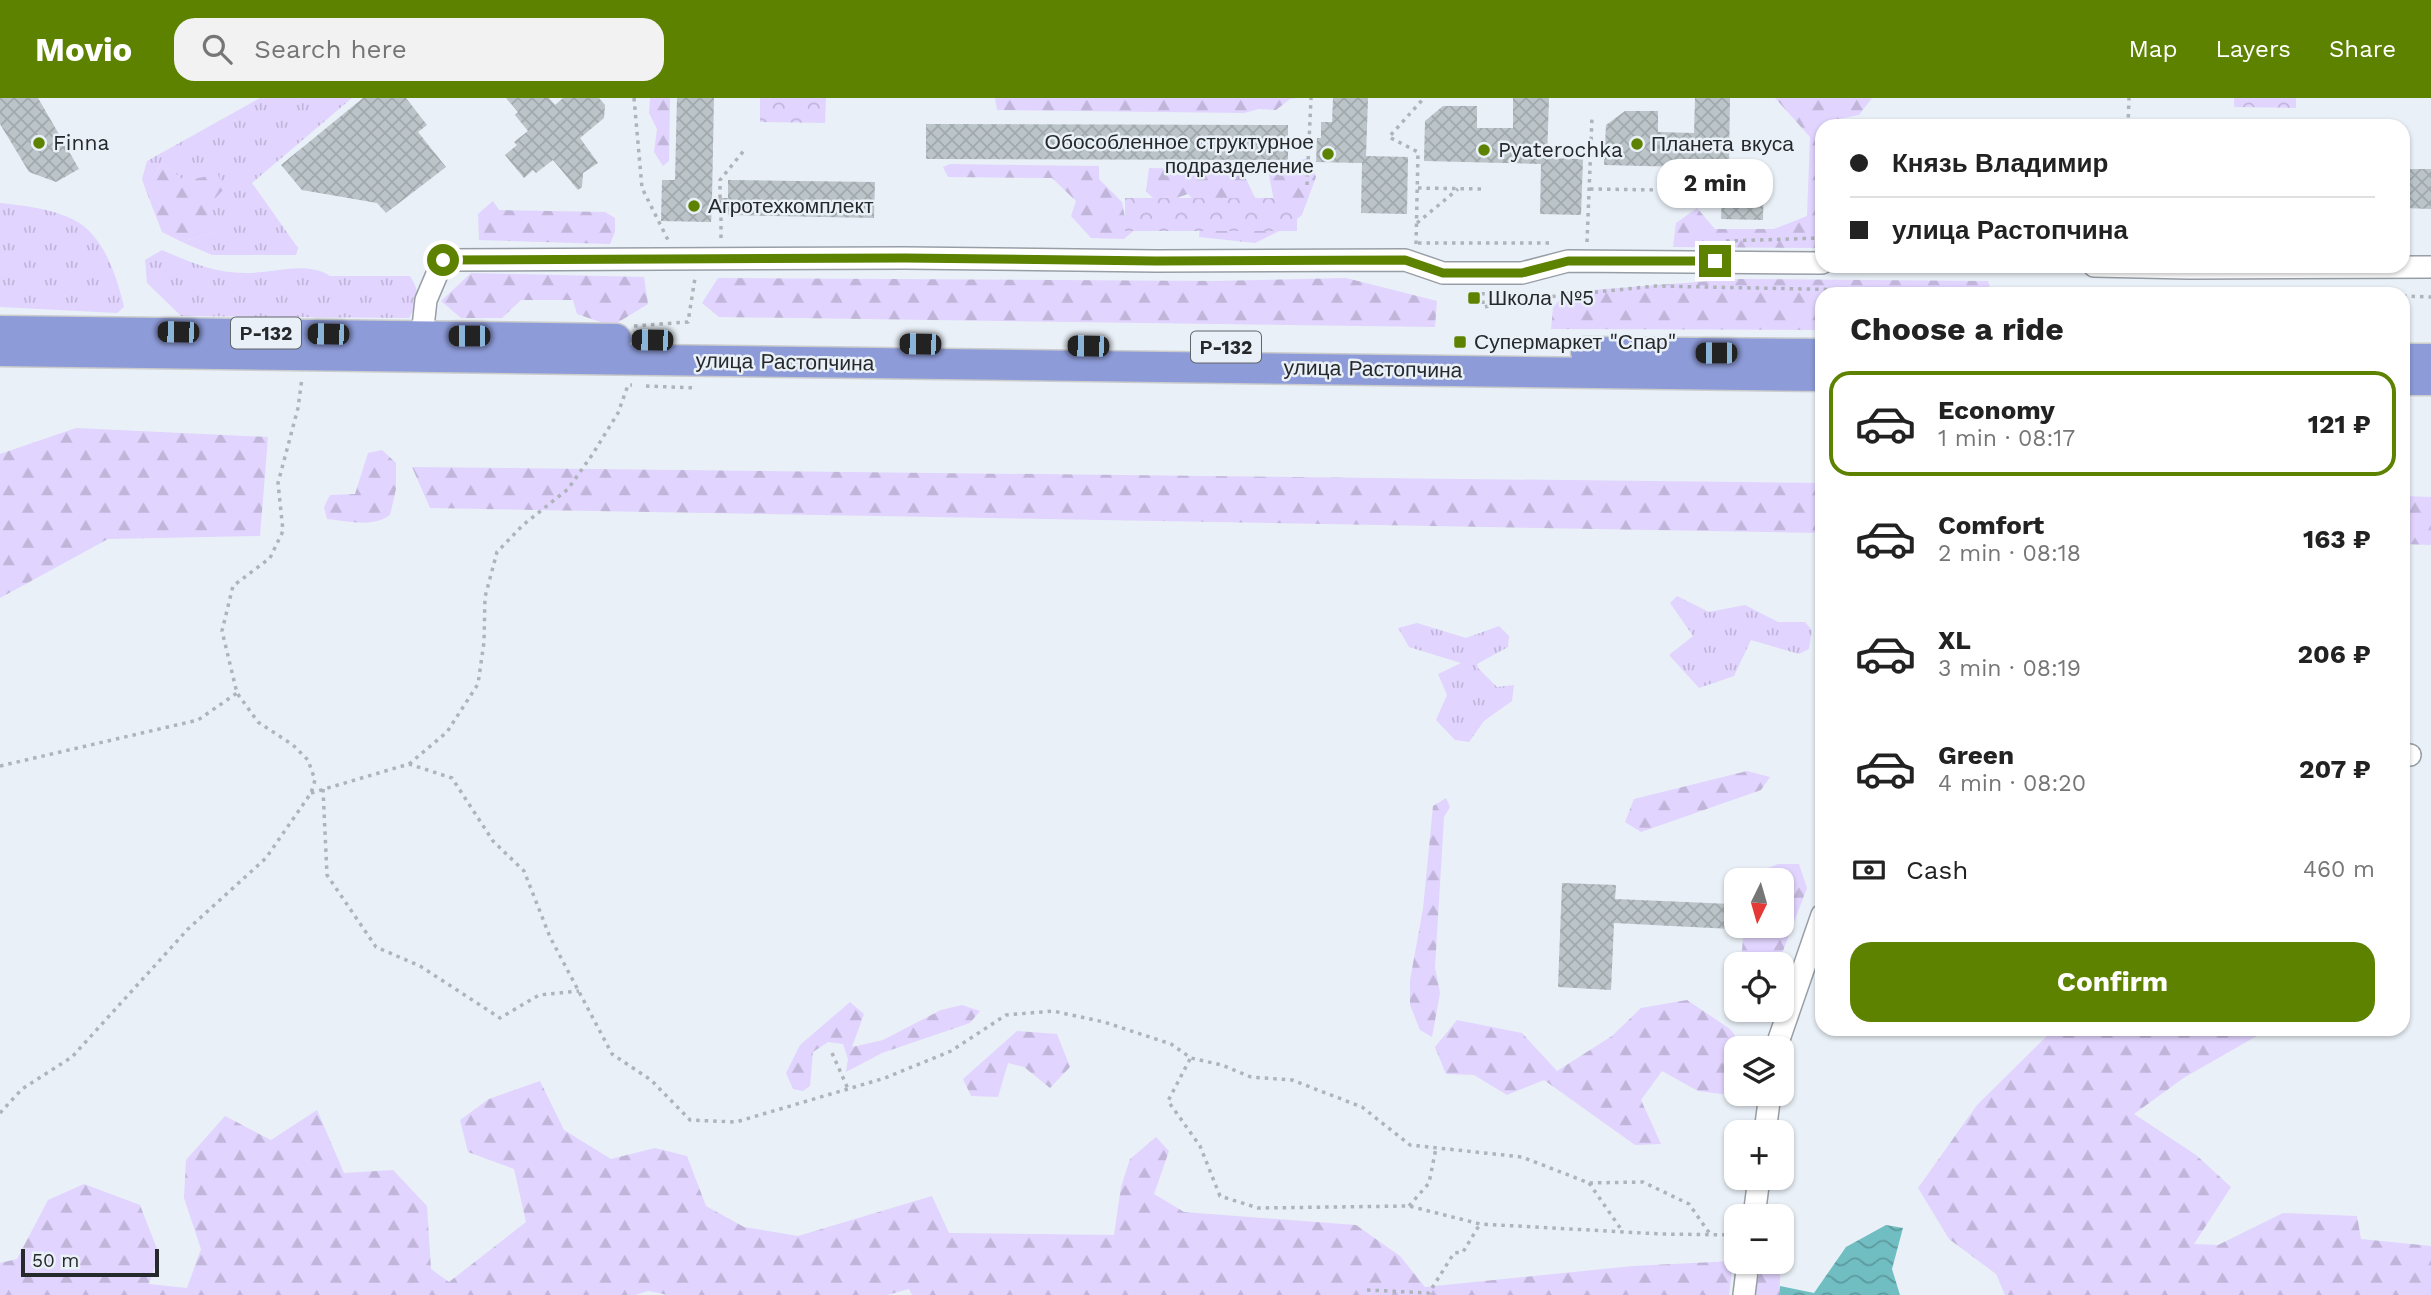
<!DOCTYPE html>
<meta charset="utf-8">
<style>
body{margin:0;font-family:"Work Sans",sans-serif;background:#f2f2f2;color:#222;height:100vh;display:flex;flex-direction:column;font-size:26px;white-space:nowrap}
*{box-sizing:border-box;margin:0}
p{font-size:23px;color:#767676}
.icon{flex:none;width:38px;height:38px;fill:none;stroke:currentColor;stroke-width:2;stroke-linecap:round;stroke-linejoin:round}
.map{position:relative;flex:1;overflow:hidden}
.details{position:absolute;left:1815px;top:189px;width:595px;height:749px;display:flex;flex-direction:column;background:#fff;border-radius:21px;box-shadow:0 2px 5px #0004}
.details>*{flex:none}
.guide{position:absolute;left:1815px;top:21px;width:595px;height:154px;border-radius:21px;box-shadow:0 2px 5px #0004;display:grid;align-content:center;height:154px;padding:0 35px;background:#fff}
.needle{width:46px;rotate:185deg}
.controls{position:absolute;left:1724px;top:770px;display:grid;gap:14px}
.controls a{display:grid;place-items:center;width:70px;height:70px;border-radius:14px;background:#fff;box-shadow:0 2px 5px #0004;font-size:35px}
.scale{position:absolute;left:21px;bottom:18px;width:138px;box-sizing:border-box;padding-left:7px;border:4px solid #26292c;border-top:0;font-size:19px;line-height:24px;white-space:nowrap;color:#26292c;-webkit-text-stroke:5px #e9f0f7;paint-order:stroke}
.end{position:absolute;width:32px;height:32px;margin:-16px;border:9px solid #5d8200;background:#fff;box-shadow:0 0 0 4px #fff}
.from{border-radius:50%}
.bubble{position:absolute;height:49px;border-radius:21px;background:#fff;box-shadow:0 2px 5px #0004;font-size:23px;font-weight:700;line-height:49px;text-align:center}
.car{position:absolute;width:21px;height:42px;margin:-21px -10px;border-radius:9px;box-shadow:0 0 5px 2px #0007;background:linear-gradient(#222 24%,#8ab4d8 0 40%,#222 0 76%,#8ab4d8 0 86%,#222 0)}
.guide b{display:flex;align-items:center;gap:24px;height:66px;font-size:26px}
.guide b+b{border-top:2px solid #e0e0e0}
.guide i{width:18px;height:18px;background:#222}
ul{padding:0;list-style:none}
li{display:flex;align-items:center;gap:21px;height:105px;margin:0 14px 10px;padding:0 21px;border:4px solid transparent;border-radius:21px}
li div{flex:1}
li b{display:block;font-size:26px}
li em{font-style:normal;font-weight:700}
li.on{border-color:#5d8200}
li>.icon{width:63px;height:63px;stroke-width:1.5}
h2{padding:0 35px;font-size:32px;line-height:84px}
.pay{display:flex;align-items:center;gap:18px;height:77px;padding:0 35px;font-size:26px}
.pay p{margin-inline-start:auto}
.action{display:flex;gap:14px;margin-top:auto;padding:14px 35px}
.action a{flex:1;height:80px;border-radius:21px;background:#5d8200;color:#fff;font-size:28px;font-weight:700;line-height:80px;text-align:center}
header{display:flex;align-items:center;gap:42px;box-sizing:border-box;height:98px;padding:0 35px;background:#5d8200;color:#fff}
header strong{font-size:33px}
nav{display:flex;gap:38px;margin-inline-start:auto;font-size:24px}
.search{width:490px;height:63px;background:#f2f2f2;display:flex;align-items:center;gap:18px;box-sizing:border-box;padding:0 24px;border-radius:21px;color:#767676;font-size:26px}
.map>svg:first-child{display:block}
.grass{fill:url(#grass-tufts)}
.forest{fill:url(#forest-firs)}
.park{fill:url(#park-crowns)}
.water{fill:url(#water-waves)}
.building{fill:url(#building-cross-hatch)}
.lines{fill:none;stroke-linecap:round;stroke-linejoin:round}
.minor-casing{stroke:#989ea6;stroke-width:24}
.highway-casing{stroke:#cbcccc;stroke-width:33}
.path{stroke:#aeb4ba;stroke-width:3.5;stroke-dasharray:3.5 5;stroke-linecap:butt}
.minor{stroke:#fff;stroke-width:21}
.highway{stroke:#8d9bd8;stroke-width:30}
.route{stroke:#5d8200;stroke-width:9}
.poi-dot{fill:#5d8200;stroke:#e9f0f7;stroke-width:2.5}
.labels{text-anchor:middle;stroke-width:5;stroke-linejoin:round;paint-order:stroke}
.shield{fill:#e9f0f7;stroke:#606569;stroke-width:2}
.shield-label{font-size:19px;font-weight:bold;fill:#26292c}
.poi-label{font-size:21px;fill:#26292c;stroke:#e9f0f7;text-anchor:start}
.street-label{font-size:21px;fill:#26292c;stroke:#e9f0f7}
</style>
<header>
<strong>Movio</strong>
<div class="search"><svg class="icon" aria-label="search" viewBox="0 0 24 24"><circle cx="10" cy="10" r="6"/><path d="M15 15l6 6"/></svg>Search here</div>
<nav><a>Map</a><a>Layers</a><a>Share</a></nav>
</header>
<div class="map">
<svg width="2431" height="1197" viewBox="0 0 2431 1197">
<defs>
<pattern id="grass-tufts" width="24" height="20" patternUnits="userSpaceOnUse" patternTransform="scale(1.75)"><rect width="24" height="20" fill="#e1d4fe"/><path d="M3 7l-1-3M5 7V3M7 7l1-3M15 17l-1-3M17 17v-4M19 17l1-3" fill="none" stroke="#c1b6da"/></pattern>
<pattern id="forest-firs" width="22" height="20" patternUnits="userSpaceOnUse" patternTransform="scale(1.75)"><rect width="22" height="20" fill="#e1d4fe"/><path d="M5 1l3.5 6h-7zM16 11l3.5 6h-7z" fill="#c1b6da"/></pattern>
<pattern id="park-crowns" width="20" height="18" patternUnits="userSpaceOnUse" patternTransform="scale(1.75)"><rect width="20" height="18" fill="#e1d4fe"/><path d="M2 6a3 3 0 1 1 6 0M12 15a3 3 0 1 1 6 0" fill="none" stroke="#c1b6da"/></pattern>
<pattern id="water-waves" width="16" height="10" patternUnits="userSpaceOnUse" patternTransform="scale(1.75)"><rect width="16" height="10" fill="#70bec2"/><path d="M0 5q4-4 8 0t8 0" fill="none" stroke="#5c9a9e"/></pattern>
<pattern id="building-cross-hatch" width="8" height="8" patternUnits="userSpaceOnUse" patternTransform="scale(1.75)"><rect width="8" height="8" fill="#bbc5c9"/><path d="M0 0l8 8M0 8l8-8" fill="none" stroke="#a1a9ad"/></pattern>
</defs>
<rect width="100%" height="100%" fill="#e9f0f7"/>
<g class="grass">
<polygon points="260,0 352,0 252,85 298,150 296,157 212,157 182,144 213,134 184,83 163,65 145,90 142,81 147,63"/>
<path d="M0 105C25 108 51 110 74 122 104 137 117 179 124 209L117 215 0 209Z"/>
<path d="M162 152C189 164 215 175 245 175 271 176 307 162 330 178H410C421 196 419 203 409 220L181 218 147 185 145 162Z"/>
<polygon points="1677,498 1709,514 1745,507 1778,524 1805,524 1812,532 1809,551 1799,556 1751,542 1734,578 1699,590 1669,557 1693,538 1670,505"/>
<polygon points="1417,525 1466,540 1499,528 1509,538 1508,549 1477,566 1478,570 1497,589 1514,587 1512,603 1484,623 1469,644 1455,642 1436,622 1447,597 1438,576 1461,565 1409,549 1398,530"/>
</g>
<g class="forest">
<polygon points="650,0 670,0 669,63 663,68 654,54 657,31 649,15"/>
<polygon points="995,0 1298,0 1290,1 1276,12 1259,11 1244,15 997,12"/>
<polygon points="1775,0 1872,0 1859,17 1834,22 1833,28 1822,28 1822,150 1673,149 1676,125 1697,110 1715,131 1774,131 1807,118 1810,39"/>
<polygon points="1308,60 1316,79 1302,117 1285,130 1255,145 1199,139 1202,111 1188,96 1159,106 1146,93 1149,70 1242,72 1255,100 1274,103 1268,72"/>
<polygon points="163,65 184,83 218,76 223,92 207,109 213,134 182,144 162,134 145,90"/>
<polygon points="950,66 1099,68 1099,81 1122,104 1125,120 1140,127 1124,141 1091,140 1071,118 1076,103 1052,80 948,79 943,69"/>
<polygon points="493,103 499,112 605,114 615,120 615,134 610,146 479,142 478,116"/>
<polygon points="471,175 644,179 648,206 612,228 577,216 573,202 521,202 502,220 461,220 441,203"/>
<polygon points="718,180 1214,183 1346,180 1437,203 1435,229 719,219 702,205"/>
<polygon points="1738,181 1988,183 1992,196 1822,196 1822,232 1551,231 1553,210 1565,194"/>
<polygon points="76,330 268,339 260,438 108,441 0,500 0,356"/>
<path d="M382 352 396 365V391L390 417C372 430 348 423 327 421L324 409 330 397 355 396 368 355Z"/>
<polygon points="412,369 1822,385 1822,435 430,410"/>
<polygon points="2403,398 2431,399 2431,447 2403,446"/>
<polygon points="1747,673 1770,679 1761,692 1641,734 1625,724 1634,701"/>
<polygon points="1446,700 1450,709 1444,719 1435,869 1440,895 1432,939 1420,932 1410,907 1410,882 1423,811 1433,708"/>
<polygon points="1778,766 1799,766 1807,790 1778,866 1741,866 1744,828 1782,828 1782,782 1747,782 1748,778"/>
<polygon points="1687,902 1730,931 1745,950 1736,950 1736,996 1739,996 1738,998 1698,993 1662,973 1641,1002 1661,1046 1635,1047 1544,982 1507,997 1474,977 1446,976 1435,949 1457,922 1522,935 1557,973 1612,938 1641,910"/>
<polygon points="850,904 864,916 852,949 883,942 941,912 962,907 980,913 970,925 882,955 846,974 848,961 843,946 828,944 813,954 810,988 803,993 793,991 786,975 800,947"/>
<polygon points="2054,931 2269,931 2185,979 2134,1016 2196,1057 2231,1089 2194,1146 2218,1147 2283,1115 2357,1118 2361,1141 2431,1148 2431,1197 2005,1197 1996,1176 1949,1141 1918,1090 1977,1007"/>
<polygon points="1017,933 1057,936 1070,969 1050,990 1024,969 1008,965 998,999 971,998 963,981"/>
<polygon points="540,983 564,1032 611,1061 655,1050 687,1058 706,1108 744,1129 798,1138 932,1098 949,1135 1114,1137 1121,1089 1130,1061 1156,1039 1169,1053 1154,1096 1184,1114 1356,1127 1400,1158 1425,1189 1633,1168 1733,1163 1729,1197 912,1197 909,1191 887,1197 668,1197 648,1193 635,1197 0,1197 0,1165 17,1161 48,1102 84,1086 140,1107 159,1156 149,1186 187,1190 201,1151 184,1100 186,1062 225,1018 271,1042 317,1012 344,1075 393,1072 427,1108 431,1171 449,1184 526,1124 514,1071 468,1054 460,1022 489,1001"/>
<polygon points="1765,1164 1781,1165 1779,1197 1755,1197 1756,1183"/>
</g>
<g class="park">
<polygon points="760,0 826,0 825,25 760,24"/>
<polygon points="2234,0 2296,0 2296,10 2234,9"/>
<rect x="1125" y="100" width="172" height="33"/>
</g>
<polygon class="water" points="1886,1127 1903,1130 1892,1171 1900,1197 1779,1197 1780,1188 1814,1195 1846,1149"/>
<g class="building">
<polygon points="0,0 38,0 79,71 56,84 29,74 0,26"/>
<polygon points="363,0 406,0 427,27 418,34 446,69 386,115 377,105 302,92 281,67"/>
<polygon points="506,0 549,0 555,7 563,0 599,0 605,7 604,20 580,40 598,65 583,75 582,89 578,92 553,62 536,75 533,72 524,80 505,57 517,47 514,44 528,33 515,17 518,14"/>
<polygon points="677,0 714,0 712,100 728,100 728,82 875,84 874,120 728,117 728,111 712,111 711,124 661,123 662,82 675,82"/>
<polygon points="1333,0 1368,0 1366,58 1408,59 1407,116 1361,115 1362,65 1316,64 1317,40 1321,40 1321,24 1332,24"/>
<polygon points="1513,0 1549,0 1547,60 1583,61 1581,117 1540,116 1541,66 1424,63 1425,23 1443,8 1477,8 1477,30 1513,30"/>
<polygon points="1695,0 1730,0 1729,65 1764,66 1763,122 1721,121 1723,70 1604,67 1606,27 1625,13 1658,13 1658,34 1694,35"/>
<polygon points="926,26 1288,27 1288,62 926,61"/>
<polygon points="2403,71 2431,71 2431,111 2403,110"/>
<polygon points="1562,785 1616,787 1615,801 1732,806 1731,831 1614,825 1611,892 1558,889"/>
</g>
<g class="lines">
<g class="minor-casing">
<g id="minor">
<polyline points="2094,168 2189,170 2431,169"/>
<polyline points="422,238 426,202 443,162 905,160 1156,163 1405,162 1443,175 1522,175 1568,163 1822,165"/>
<polyline points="2403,657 2410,657"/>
<polyline points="1776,950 1822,817"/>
<polyline points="1765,1034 1770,996"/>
<polyline points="1754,1118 1759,1080"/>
<polyline points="1744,1197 1748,1164"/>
</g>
</g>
<g class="highway-casing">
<g id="highway">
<polyline points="0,233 616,241"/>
<polyline points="0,253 1822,278"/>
<polyline points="1586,254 1822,256"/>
<polyline points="2403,261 2431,261"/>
<polyline points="2403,282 2431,282"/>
</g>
</g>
<g class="path">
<polyline points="634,0 642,90 668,142"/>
<polyline points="2128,28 2129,0"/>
<polyline points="1307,87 1311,0"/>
<polyline points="1418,90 1482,91"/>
<polyline points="1590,91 1662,92"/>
<polyline points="720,100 720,82 746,50"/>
<polyline points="721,111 721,144"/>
<polyline points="1417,125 1458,91"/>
<polyline points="1726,143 1822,140"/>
<polyline points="1587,144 1592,19"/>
<polyline points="1418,145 1554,145"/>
<polyline points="1416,146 1418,54 1389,39 1424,0"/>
<polyline points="1483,194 1483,209 1547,199 1656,188 2058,196"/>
<polyline points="2403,198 2431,199"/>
<polyline points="634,228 688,224 695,180"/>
<polyline points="646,288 697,290"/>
<polyline points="409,666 447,634 478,586 484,544 485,499 497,454 523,427 568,391 592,357 618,315 628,287 632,287"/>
<polyline points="0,668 198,622 237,595"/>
<polyline points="323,691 327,777 376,849 420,868 500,920 539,897 579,893"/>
<polyline points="311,695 409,666 452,680 493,743 524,773 550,839 612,956 651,982 690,1022 736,1024 885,980 951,953 1006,917 1053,913 1104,924 1171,946 1191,960 1222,967 1251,979 1292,982 1362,1009 1410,1047 1522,1059 1589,1085 1643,1084 1689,1106 1710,1136"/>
<polyline points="832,955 848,991"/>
<polyline points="1190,961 1168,1003 1200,1048 1220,1098 1258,1110 1409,1108 1480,1126 1661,1136 1736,1137"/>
<polyline points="0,1015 22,991 72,959 188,831 266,760 311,695 315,682 308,662 293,647 258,624 237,595 222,533 233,488 270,460 283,433 278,385 298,310 302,280"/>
<polyline points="1589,1085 1623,1134"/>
<polyline points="1409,1108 1429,1085 1436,1050"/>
<polyline points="1367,1192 1429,1195 1454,1155 1463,1154 1480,1126"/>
</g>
<use href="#minor" class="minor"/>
<use href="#highway" class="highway"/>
</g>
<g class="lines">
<polyline class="route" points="443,162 905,160 1156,163 1405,162 1443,175 1522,175 1568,163 1715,163"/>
</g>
<g class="poi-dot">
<circle cx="39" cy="45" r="7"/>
<circle cx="1637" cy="46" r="7"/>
<circle cx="1484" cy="52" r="7"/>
<circle cx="1328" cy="56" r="7"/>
<circle cx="694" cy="108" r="7"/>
<rect x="1467" y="193" width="14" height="14" rx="3.5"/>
<rect x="1453" y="237" width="14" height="14" rx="3.5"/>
</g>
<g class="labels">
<g class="shield">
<rect x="231" y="219.5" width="70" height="31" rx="5"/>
<rect x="1191" y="233.5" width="70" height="31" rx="5"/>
</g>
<g class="shield-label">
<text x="266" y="242">Р-132</text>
<text x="1226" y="256">Р-132</text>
</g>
<g class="poi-label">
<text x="1314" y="51" text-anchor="end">Обособленное структурное<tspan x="1314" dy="24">подразделение</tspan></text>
<text x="53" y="52">Finna</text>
<text x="1651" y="53">Планета вкуса</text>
<text x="1498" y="59">Pyaterochka</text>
<text x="708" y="115">Агротехкомплект</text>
<text x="1488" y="207">Школа №5</text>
<text x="1474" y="251">Супермаркет "Спар"</text>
</g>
<g class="street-label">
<text transform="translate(785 264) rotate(1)" y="7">улица Растопчина</text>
<text transform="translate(1373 271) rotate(1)" y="7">улица Растопчина</text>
</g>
</g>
</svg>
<div class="controls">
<a><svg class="needle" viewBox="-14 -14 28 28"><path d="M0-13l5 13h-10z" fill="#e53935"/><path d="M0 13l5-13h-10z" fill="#767676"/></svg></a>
<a><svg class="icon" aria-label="locate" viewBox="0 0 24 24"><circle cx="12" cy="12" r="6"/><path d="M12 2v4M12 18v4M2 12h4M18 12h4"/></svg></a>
<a><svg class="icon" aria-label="layers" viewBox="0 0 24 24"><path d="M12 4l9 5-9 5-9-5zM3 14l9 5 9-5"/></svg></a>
<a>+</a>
<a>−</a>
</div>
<div class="scale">50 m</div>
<i class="end from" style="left:443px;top:162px"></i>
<i class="end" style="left:1715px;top:163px"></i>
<div class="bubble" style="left:1657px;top:61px;width:116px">2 min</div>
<i class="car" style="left:178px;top:234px;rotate:271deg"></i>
<i class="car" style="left:328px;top:236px;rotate:271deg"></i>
<i class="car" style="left:469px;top:238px;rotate:270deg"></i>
<i class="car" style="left:652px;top:242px;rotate:271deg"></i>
<i class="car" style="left:920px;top:246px;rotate:271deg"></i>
<i class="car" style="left:1088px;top:248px;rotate:271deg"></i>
<i class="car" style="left:1716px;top:255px;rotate:270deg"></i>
<div class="guide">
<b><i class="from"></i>Князь Владимир</b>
<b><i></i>улица Растопчина</b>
</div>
<section class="details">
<h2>Choose a ride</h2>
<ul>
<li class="on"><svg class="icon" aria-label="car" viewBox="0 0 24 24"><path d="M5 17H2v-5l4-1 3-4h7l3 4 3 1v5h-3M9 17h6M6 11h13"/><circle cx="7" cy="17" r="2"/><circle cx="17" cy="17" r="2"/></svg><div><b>Economy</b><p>1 min · 08:17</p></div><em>121 ₽</em></li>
<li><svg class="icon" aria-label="car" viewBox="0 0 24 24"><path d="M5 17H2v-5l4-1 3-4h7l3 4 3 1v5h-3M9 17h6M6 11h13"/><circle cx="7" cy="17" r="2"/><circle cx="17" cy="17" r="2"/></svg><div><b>Comfort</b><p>2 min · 08:18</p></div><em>163 ₽</em></li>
<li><svg class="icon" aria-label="car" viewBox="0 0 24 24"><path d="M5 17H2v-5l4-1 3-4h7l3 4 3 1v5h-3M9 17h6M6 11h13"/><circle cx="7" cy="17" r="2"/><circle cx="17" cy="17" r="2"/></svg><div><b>XL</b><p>3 min · 08:19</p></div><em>206 ₽</em></li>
<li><svg class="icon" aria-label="car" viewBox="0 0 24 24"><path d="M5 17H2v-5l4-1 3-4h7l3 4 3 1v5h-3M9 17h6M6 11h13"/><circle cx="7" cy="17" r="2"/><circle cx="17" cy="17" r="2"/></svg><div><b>Green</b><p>4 min · 08:20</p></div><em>207 ₽</em></li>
</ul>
<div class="pay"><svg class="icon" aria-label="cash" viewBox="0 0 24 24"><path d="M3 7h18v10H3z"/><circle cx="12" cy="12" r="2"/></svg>Cash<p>460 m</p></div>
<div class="action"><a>Confirm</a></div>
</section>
</div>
